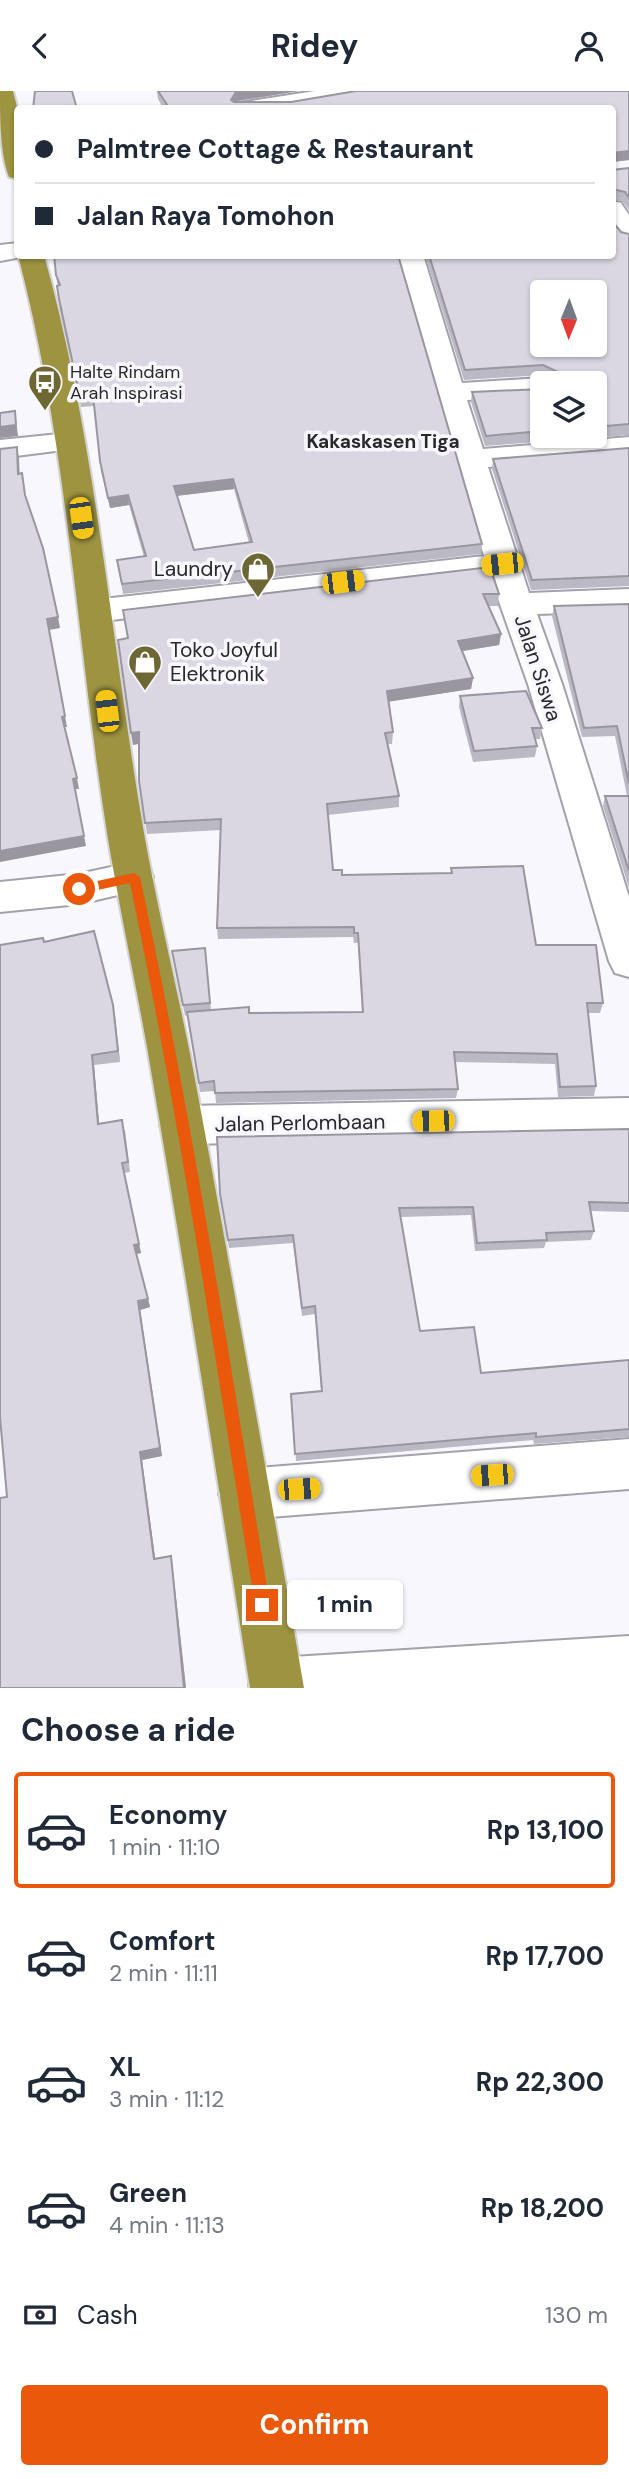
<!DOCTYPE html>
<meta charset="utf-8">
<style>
body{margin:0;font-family:"DM Sans",sans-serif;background:#f6f6f7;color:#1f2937;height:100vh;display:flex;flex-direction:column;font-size:26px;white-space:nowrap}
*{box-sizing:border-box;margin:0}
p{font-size:23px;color:#747a83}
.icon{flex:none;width:38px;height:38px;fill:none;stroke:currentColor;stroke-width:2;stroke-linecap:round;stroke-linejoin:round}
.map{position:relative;height:1597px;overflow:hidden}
.details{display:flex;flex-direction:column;background:#fff;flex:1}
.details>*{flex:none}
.guide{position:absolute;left:14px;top:14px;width:602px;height:154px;border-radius:7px;box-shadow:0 2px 5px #0004;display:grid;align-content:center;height:154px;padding:0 21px;background:#fff}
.needle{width:46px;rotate:181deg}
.controls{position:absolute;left:530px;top:189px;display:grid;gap:14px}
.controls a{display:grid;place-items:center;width:77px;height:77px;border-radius:7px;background:#fff;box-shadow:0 2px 5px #0004;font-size:35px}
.end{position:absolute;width:32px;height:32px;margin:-16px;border:9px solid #ea580c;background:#fff;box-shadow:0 0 0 4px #fff}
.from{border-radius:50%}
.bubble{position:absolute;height:49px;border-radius:7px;background:#fff;box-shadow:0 2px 5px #0004;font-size:23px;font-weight:700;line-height:49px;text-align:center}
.car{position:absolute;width:21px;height:42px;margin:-21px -10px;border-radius:9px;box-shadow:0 0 5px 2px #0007;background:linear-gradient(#f5c518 24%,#345 0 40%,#f5c518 0 76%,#345 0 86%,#f5c518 0)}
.guide b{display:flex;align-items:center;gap:24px;height:66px;font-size:26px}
.guide b+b{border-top:2px solid #e0e1e3}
.guide i{width:18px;height:18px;background:#1f2937}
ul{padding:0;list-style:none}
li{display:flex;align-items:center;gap:21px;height:116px;margin:0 14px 10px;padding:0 7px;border:4px solid transparent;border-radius:7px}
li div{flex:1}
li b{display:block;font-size:26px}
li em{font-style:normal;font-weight:700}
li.current{border-color:#ea580c}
li>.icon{width:63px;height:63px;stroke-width:1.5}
h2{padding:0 21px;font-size:32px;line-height:84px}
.pay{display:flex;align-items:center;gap:18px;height:77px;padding:0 21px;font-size:26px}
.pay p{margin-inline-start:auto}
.button{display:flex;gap:14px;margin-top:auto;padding:14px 21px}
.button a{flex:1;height:80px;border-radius:7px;background:#ea580c;color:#fff;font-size:28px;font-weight:700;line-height:80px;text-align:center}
header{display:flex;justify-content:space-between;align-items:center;height:91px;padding:0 21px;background:#fff;font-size:32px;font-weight:700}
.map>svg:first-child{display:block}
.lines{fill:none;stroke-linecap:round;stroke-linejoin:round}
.minor-casing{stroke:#a4a1ac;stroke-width:4}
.highway-casing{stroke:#d4d4d5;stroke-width:4}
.minor{fill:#fff;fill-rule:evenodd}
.highway{fill:#9d9340;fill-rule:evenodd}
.wall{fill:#bbb9c3;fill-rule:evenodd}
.shaded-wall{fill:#99969f}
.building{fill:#dad7e3;stroke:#99969f;stroke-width:2;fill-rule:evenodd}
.route{fill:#ea580c}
.labels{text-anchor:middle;stroke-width:7;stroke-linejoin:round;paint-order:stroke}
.far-poi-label{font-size:18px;fill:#29292d;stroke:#f9f7fe;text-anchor:start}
.far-neighbourhood-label{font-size:19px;font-weight:bold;fill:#29292d;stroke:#f9f7fe}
.poi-label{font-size:21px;fill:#29292d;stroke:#f9f7fe;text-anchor:end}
.street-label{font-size:21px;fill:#29292d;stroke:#f9f7fe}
</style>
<header><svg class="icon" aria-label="back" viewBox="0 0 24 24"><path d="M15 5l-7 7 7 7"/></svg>Ridey<svg class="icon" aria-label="person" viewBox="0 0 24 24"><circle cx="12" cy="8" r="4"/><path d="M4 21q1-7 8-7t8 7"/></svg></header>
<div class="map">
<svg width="629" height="1597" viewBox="0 0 629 1597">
<rect width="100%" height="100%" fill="#f9f7fe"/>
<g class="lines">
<g class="minor-casing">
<g id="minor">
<polygon points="315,0 369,0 366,5 358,7 291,18 234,18 237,13 245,11"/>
<polygon points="612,110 621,112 629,124 629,151 620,148 612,137"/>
<polygon points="18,152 18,164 27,165 0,170 0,154"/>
<polygon points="397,164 423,164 462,292 542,287 554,292 542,292 542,305 467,309 483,358 629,346 629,364 488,376 529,502 629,498 629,520 537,523 562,593 629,806 629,886 615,882 609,870 528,593 490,485 94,531 82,528 78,520 82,512 94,509 484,465"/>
<polygon points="69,342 79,345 84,351 79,357 0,367 0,349"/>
<polygon points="134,771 148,775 153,786 148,797 79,813 0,821 0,791 79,783"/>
<polygon points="629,1007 629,1045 182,1053 167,1047 160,1034 167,1021 182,1015"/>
<polygon points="629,1348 629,1398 244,1428 226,1421 219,1403 226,1385 244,1378"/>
<polygon points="629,1545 629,1597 250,1597 249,1594 257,1575 276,1567"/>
</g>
</g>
<g class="highway-casing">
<g id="highway">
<path d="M0 0H13L18 20V88L9 86C0 64 0 25 0 0Z"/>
<path d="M18 164H44C97 353 111 555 145 748 159 825 178 901 193 978 232 1184 268 1390 304 1597H250C218 1393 187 1189 152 985 139 906 121 827 108 748 77 556 68 353 18 164Z"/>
</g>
</g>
<use href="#minor" class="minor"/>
<use href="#highway" class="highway"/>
</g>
<g class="wall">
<polygon points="157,0 299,0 236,11 291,11 629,0 629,69 612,71 612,18 164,18 158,8"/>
<polygon points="629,77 629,119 623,111 612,108 612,79"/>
<polygon points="621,141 629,143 629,344 485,355 471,311 472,301 542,298 542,345 595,345 595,292 546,286 542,284 464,289 425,164 612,164"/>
<path d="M54 164 482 453 481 463 123 503 117 469 144 466 129 414 110 417 101 380 94 315 81 316 60 218ZM234 398 249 452 194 459 177 405Z"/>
<polygon points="629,357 629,495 531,499 492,378 493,368"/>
<polygon points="490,476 499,503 498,515 488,515 501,543 499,554 462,560 473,587 471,598 389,610 393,641 392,653 388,653 399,705 399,716 328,724 333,779 342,784 451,782 451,777 603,912 600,922 588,922 596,995 594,1005 558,1006 555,973 455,971 458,998 456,1007 216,1012 215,1000 200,1001 187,924 185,925 172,860 205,857 211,919 249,922 362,921 358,852 354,852 353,846 218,848 217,837 221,739 147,743 139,690 139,653 133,654 118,549"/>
<polygon points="629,513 629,797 603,715 605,705 627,705 615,645 582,646 552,525 554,515"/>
<polygon points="460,605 542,637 540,648 535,648 537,655 535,666 473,671 459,616"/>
<polygon points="44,851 113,914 120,971 94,974 99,1033 125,1039 130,1081 124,1082 141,1162 136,1163 150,1216 140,1219 162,1365 142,1369 155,1467 172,1471 186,1597 7,1406"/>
<polygon points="629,1038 629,1121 591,1120 594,1140 591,1149 546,1151 544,1157 475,1160 471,1124 400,1126 420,1240 481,1282 629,1269 629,1346 534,1353 533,1349 296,1370 291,1303 321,1300 315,1223 302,1225 293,1152 229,1157 220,1103"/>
</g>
<g class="shaded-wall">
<polygon points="242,0 299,0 236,10 232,18 231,9 236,1"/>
<polygon points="629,60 629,69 612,71 612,62"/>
<polygon points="15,320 18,345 0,347 0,336"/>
<polygon points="17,356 19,367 20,394 18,383"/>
<polygon points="233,388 234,398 175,405 174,395"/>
<polygon points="128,404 129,414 110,417 108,407"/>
<polygon points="58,526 60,537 49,539 47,528"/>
<polygon points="501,543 499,554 457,561 458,550"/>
<polygon points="473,587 471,598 387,611 387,600"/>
<polygon points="65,625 67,636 64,636 62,626"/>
<polygon points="139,641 141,652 133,654 131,642"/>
<polygon points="77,687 79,698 75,698 73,688"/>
<polygon points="84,745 86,755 0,771 0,760"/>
<polygon points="113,914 115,925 120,971 118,960"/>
<polygon points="92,964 94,974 100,1043 98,1033"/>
<polygon points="139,1153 141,1162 136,1163 134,1154"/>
<polygon points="148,1208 150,1216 140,1219 162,1365 142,1369 156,1474 154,1468 140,1361 138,1210"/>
<polygon points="171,1465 172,1471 186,1597 184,1597"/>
</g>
<g class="building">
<polygon points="35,0 72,0 77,18 33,18"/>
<polygon points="158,0 242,0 236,1 231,9 234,11 291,11 356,0 629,0 629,60 612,62 612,18 170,18"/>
<polygon points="629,77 629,107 625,101 612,98 612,79"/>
<path d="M612 130 621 141 629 143V333L595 336V292H545L546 285H555L558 281 543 274 465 279 429 164H612ZM542 201H595V254H542Z"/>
<path d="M54 164H398L482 453 122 493 117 469 146 465 128 404 108 407 100 370 93 304 80 306 59 208 57 195 60 194 56 184ZM233 388 252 451 194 459 174 395Z"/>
<polygon points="542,298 542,340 486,345 472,301"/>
<polygon points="15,320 16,334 0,336 0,322"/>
<polygon points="17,356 18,383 22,382 25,404 43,457 58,526 47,528 65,625 62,626 77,687 73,688 84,745 0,760 0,358"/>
<polygon points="629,357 629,485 532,489 493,368"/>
<polygon points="490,476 499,503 483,503 501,543 458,550 473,587 387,600 393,641 385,642 399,705 327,713 333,779 342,779 342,784 452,782 451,777 523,775 536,854 596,854 603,912 587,912 596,995 560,996 557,963 454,961 458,998 215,1002 214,990 199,992 187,921 249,916 249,922 363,921 358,842 354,842 354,836 217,837 221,728 145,732 139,690 139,641 131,642 118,549 128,547 123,519"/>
<polygon points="629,513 629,693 617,635 584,637 554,515"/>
<polygon points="526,600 542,637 532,637 537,655 474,660 460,605"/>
<polygon points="605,705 629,705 629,780"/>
<polygon points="94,840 113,914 118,960 92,964 98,1033 122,1029 128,1071 122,1072 139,1153 134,1154 148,1208 138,1210 160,1357 140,1361 154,1468 171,1465 184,1597 0,1597 0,1407 7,1406 0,1326 0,854 43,847 44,851"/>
<polygon points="205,857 210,912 183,914 172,860"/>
<polygon points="629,1038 629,1112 589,1111 594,1140 546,1142 547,1149 477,1152 473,1116 399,1117 420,1240 474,1236 481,1282 629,1269 629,1338 536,1346 536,1342 295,1363 291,1303 322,1300 315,1215 302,1217 293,1144 228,1149 220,1103 217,1046"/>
</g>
<path class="route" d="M134 782 140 786C192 1027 230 1271 270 1514L268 1520 262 1522 257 1520 255 1514C216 1273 180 1031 130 792L79 803 73 798 79 794Z"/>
<defs>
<g id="bus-pin" transform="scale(1.75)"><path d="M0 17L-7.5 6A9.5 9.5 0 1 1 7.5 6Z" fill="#6d6734" stroke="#f9f7fe"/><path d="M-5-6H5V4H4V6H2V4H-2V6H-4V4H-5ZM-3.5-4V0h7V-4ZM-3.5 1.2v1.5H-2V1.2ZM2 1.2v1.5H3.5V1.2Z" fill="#fff"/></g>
<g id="shop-pin" transform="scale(1.75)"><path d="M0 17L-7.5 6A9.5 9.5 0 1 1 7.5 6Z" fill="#6d6734" stroke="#f9f7fe"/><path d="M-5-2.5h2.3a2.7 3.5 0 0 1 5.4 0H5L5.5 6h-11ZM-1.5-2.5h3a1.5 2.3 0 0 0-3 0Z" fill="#fff"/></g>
</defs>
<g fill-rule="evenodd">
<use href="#bus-pin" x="45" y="291"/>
<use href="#shop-pin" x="258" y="478"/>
<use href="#shop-pin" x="145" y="571"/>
</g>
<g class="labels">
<g class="far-poi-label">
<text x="70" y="287">Halte Rindam<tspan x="70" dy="21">Arah Inspirasi</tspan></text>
</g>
<g class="far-neighbourhood-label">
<text x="383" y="357">Kakaskasen Tiga</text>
</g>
<g class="poi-label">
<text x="233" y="485">Laundry</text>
<text x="170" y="566" text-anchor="start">Toko Joyful<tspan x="170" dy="24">Elektronik</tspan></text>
</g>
<g class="street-label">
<text transform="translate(538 577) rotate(72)" y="7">Jalan Siswa</text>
<text transform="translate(300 1032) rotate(-1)" y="7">Jalan Perlombaan</text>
</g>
</g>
</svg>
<div class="controls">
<a><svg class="needle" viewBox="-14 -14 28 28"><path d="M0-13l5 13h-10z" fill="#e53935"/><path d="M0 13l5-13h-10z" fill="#747a83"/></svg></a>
<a><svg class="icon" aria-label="layers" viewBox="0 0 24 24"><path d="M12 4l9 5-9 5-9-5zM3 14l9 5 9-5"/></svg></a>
</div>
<i class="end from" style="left:79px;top:798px"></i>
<i class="end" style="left:262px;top:1514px"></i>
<div class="bubble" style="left:287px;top:1489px;width:116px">1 min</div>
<i class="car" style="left:81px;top:427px;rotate:172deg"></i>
<i class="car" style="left:502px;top:473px;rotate:264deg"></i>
<i class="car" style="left:343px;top:491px;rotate:83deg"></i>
<i class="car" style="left:107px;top:620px;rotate:353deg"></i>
<i class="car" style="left:433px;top:1030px;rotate:269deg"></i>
<i class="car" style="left:492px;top:1384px;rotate:266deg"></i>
<i class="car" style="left:299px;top:1398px;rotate:86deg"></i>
<div class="guide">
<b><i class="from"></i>Palmtree Cottage &amp; Restaurant</b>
<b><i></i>Jalan Raya Tomohon</b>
</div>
</div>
<section class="details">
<h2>Choose a ride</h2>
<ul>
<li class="current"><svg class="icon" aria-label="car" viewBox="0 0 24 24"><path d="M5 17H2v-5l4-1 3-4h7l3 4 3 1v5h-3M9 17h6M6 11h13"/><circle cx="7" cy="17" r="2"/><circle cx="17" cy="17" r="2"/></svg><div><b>Economy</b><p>1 min · 11:10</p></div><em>Rp 13,100</em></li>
<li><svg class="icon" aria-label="car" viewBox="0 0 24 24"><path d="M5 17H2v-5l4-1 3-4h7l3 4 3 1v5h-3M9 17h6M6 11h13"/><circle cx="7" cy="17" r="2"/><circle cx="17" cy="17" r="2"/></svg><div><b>Comfort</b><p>2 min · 11:11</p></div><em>Rp 17,700</em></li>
<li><svg class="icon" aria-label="car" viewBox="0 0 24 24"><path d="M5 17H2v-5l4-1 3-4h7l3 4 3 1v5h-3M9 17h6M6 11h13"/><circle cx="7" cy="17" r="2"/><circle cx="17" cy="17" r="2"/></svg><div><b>XL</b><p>3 min · 11:12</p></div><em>Rp 22,300</em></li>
<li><svg class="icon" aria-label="car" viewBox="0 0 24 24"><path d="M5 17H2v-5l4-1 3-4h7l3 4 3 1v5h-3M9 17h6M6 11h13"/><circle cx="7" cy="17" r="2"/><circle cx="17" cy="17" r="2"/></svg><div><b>Green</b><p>4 min · 11:13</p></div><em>Rp 18,200</em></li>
</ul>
<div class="pay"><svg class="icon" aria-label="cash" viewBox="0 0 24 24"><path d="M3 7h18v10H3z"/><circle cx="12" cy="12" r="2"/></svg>Cash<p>130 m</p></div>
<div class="button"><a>Confirm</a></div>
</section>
